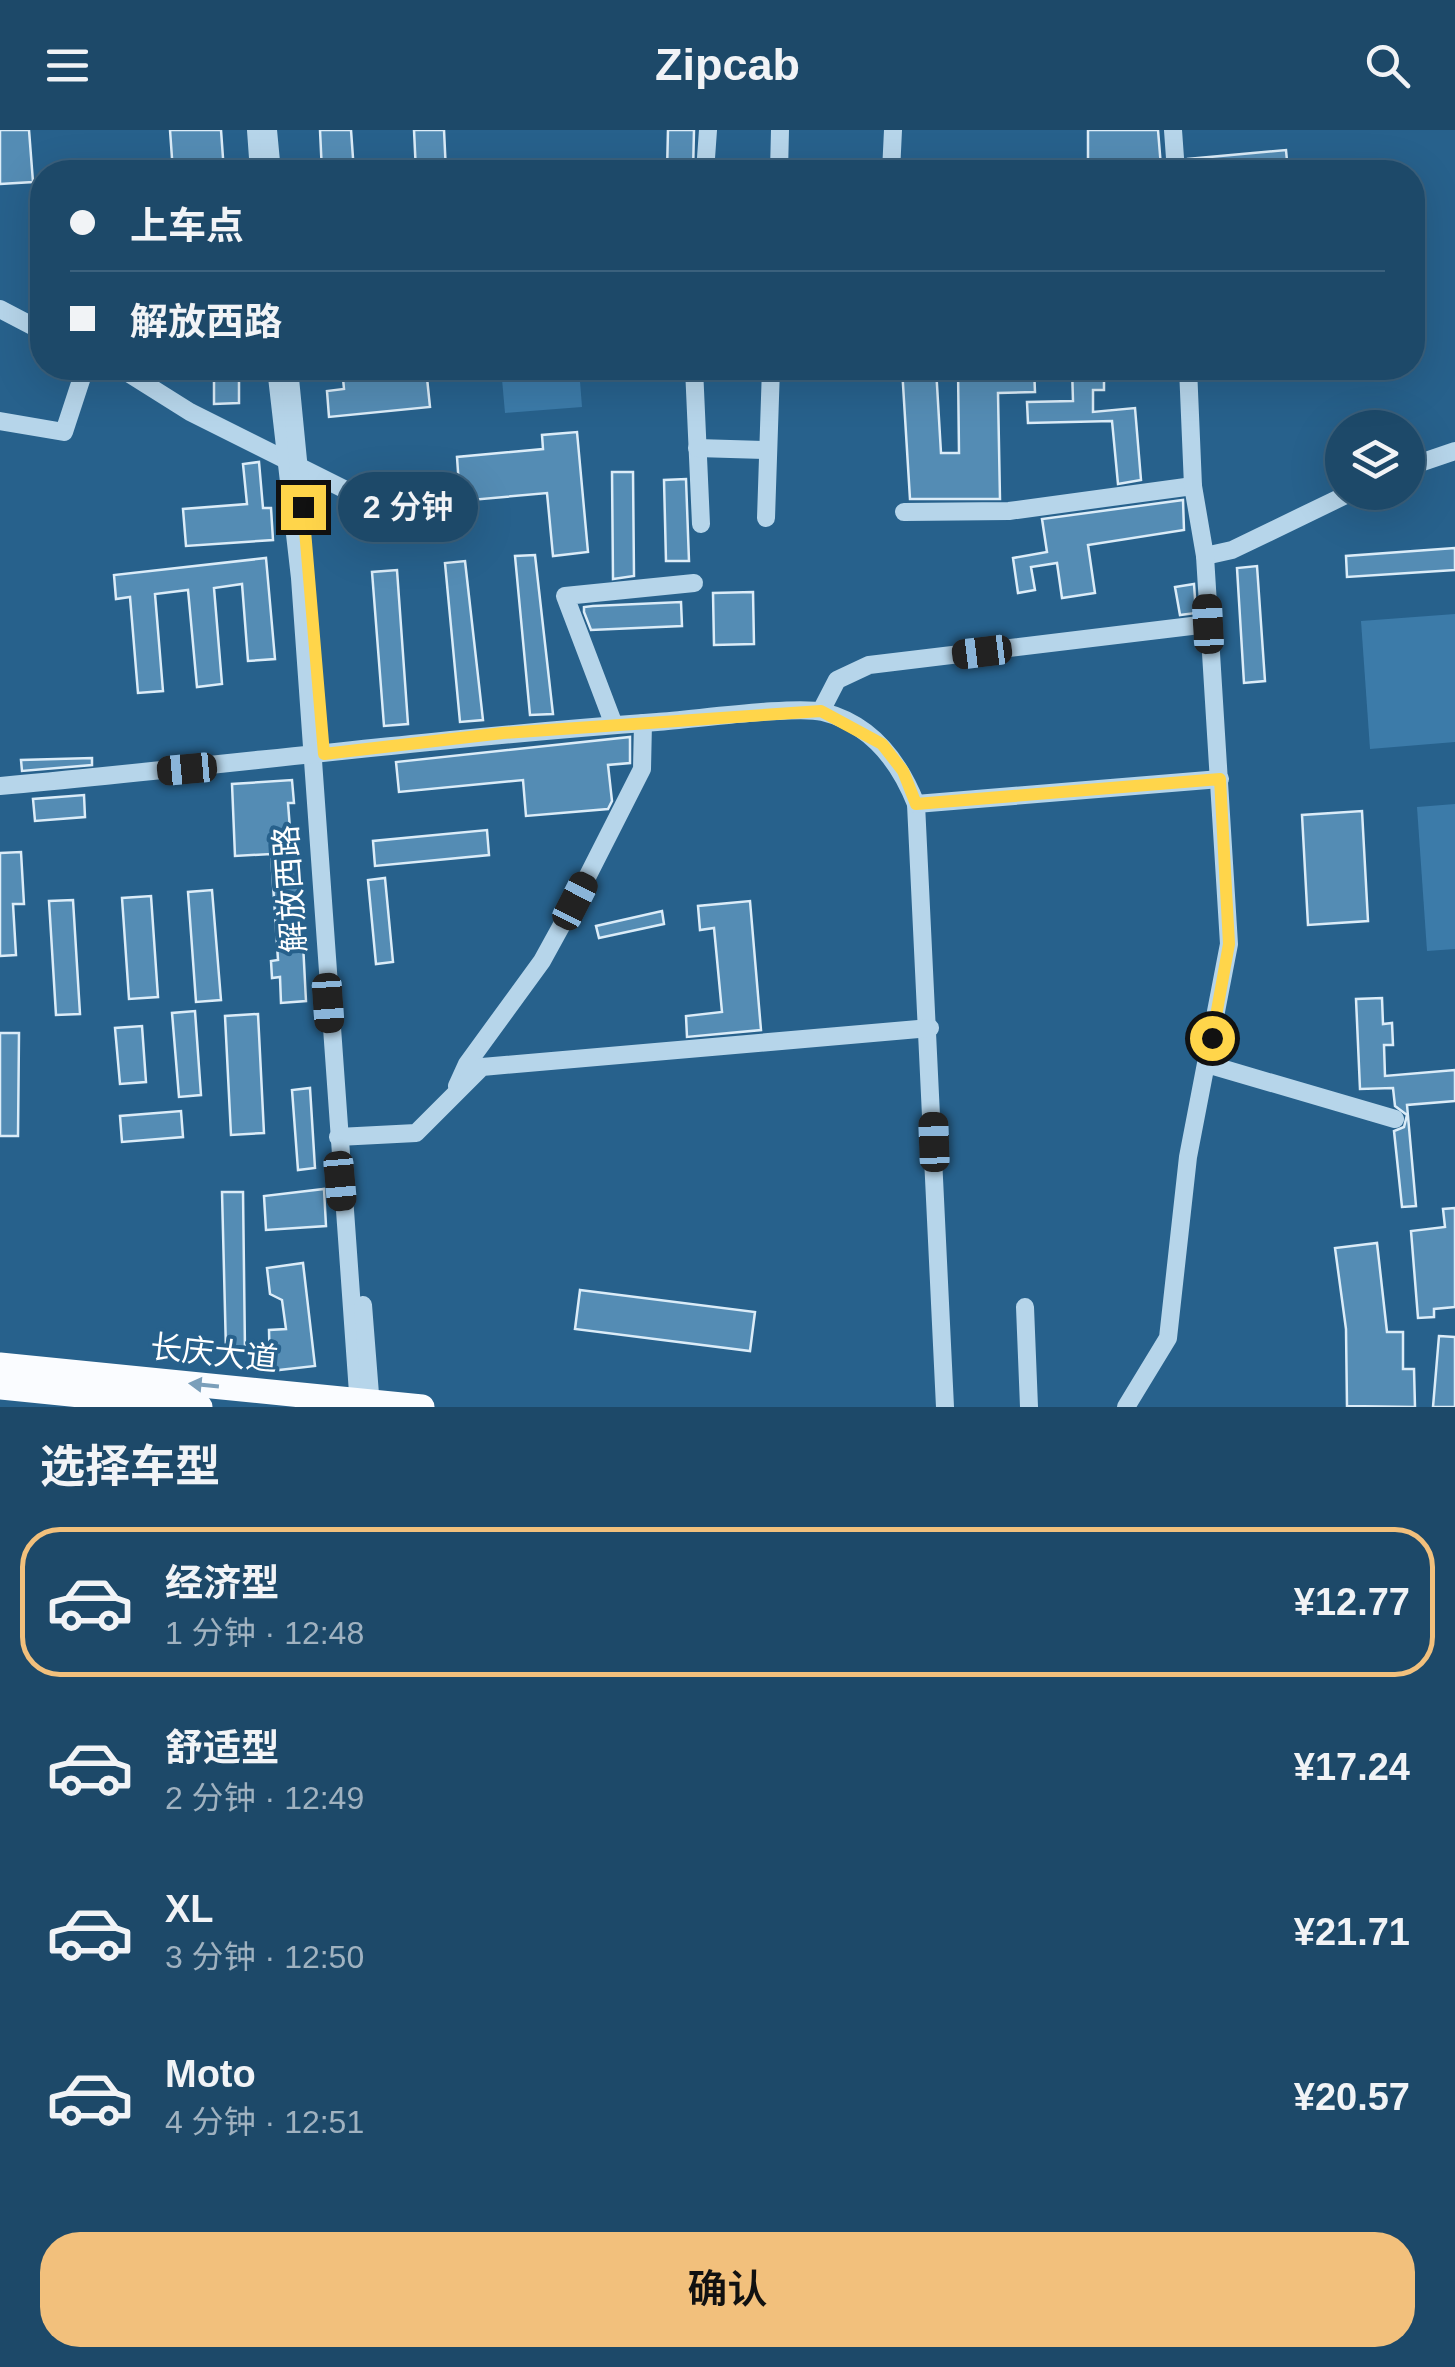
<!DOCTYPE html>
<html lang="zh">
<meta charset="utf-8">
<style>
body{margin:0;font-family:Helvetica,"Noto Sans SC",sans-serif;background:#2a5371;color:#f1f3f6;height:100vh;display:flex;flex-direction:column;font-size:38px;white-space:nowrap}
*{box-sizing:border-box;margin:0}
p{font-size:32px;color:#a0b2c0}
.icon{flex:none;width:55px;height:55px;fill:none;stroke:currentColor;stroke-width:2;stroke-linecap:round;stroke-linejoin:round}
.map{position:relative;height:1277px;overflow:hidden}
.drawer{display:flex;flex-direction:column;background:#1d4969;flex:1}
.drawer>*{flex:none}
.hud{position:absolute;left:30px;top:30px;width:1395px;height:220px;border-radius:40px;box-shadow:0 10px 40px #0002,0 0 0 2px #3b617d;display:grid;align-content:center;height:220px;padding:0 40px;background:#1d4969}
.tools{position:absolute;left:1325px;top:280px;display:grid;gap:20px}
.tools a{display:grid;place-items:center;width:100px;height:100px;border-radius:50%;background:#1d4969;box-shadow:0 10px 40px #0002,0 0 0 2px #3b617d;font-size:50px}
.end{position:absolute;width:45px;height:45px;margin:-22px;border:12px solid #ffd54a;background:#111;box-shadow:0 0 0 5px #111}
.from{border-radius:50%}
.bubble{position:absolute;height:70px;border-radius:35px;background:#1d4969;box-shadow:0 10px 40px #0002,0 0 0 2px #3b617d;font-size:32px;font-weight:600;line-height:70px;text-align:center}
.car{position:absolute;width:30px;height:60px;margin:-30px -15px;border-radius:12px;box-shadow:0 0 8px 2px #0007;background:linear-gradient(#222 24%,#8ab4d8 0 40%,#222 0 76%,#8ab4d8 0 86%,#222 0)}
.hud b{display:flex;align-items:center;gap:35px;height:95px;font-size:38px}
.hud b+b{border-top:2px solid #3b617d}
.hud i{width:25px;height:25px;background:#f1f3f6}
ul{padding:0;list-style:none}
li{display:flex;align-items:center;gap:30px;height:150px;margin:0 20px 15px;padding:0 20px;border:5px solid transparent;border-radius:40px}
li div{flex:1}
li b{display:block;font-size:38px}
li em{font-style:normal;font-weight:600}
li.current{border-color:#f2c07c}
li>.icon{width:90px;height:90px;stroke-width:1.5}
h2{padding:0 40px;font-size:45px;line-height:120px}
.primary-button{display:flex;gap:20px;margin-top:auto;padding:20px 40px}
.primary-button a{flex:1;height:115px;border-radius:40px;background:#f2c07c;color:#111;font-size:40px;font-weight:600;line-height:115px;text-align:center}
header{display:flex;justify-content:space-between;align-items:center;height:130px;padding:0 40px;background:#1d4969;font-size:45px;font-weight:600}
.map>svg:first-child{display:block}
.green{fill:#3c7ba9}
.building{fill:#548cb4;stroke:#dbecf8;stroke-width:2.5}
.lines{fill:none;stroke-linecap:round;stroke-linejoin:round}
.minor{stroke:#b6d5ea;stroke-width:18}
.major{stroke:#fafcff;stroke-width:25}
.oneway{fill:#7b9fba}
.route{stroke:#ffd54a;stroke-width:12}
.labels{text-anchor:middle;stroke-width:8;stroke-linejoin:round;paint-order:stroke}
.street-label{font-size:32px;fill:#fff;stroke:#27618c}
</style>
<header><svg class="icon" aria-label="menu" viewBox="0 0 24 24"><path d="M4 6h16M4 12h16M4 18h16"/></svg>Zipcab<svg class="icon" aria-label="search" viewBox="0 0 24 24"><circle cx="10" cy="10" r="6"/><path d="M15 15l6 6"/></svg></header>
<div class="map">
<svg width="1455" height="1277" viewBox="0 0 1455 1277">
<rect width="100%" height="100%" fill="#27618c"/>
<g class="green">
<polygon points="501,238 579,238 582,277 505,283"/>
<polygon points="1455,484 1455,612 1370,619 1361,491"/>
<polygon points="1455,674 1455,819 1427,821 1417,677"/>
</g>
<g class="building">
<polygon points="0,0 29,0 33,52 0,54"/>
<polygon points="170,0 221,0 224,42 173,42"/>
<polygon points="320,0 351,0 354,42 322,42"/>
<polygon points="414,0 444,0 446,42 416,42"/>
<polygon points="668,0 694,0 693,42 667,42"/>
<polygon points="1088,0 1158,0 1161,37 1088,39"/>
<polygon points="1286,20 1288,42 1188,42 1188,29"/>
<polygon points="214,238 239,238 239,273 214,274"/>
<polygon points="342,238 426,238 430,277 329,287 327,261 344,259"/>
<polygon points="902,238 936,238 941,323 959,323 958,238 1034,238 1035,262 998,263 1000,369 910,369"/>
<polygon points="1072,238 1104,238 1104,260 1093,260 1093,282 1135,278 1141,350 1118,354 1112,291 1028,293 1027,272 1073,271"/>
<polygon points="577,302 588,422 553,426 547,363 460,371 457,327 543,319 542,305"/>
<polygon points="259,332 263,378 271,378 273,410 186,416 183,379 247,374 243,334"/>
<polygon points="612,342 633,342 634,446 613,449"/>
<polygon points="686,349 689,431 666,431 664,350"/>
<polygon points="1183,370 1184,400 1088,415 1095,463 1062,468 1057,433 1031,437 1035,460 1018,463 1013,428 1047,422 1042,389"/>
<polygon points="1455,418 1455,440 1347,447 1346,426"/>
<polygon points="535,425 553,584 530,585 515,426"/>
<polygon points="266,428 275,529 248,531 242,454 214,458 222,554 197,557 188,460 155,464 163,561 138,563 130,467 116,469 114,445"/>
<polygon points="465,431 483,590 460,592 445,433"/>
<polygon points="1257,436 1265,551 1244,553 1237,438"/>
<polygon points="397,440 408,594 384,596 372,442"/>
<polygon points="1194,454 1196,483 1180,485 1175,457"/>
<polygon points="753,462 754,514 714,515 713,463"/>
<polygon points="681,472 682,496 591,500 584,482 584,477 593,476"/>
<polygon points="630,607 630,633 608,635 612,671 608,679 526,686 523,650 399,662 396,632"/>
<polygon points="92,628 92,635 22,641 21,630"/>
<polygon points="292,650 294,673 288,673 290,699 297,698 306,871 281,873 280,847 272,848 271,831 278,830 271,724 235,726 232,654"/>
<polygon points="84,665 85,687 35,691 33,669"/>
<polygon points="1362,681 1368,791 1308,795 1302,685"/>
<polygon points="487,700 489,725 375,736 373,711"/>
<polygon points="21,722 24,774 13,774 16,825 0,826 0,723"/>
<polygon points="385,748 393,832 376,834 368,750"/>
<polygon points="212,760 221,870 196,872 188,762"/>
<polygon points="151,766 158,867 129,869 122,768"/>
<polygon points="73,770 80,884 56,885 49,771"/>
<polygon points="750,771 761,900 687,907 686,886 722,882 714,798 700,800 698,776"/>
<polygon points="662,781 664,794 599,808 596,796"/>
<polygon points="1382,868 1383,894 1392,893 1393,915 1384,915 1385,946 1455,940 1455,971 1407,975 1416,1076 1402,1077 1394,1001 1404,997 1407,985 1395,976 1393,958 1360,959 1356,869"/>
<polygon points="195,881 201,965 179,967 172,883"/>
<polygon points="258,884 264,1003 231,1005 225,886"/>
<polygon points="142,896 146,952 120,954 115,898"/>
<polygon points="0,903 19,903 18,1006 0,1006"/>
<polygon points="310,958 315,1038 298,1040 292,960"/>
<polygon points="181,981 183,1007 122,1012 120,986"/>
<polygon points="324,1059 326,1096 266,1100 264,1066"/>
<polygon points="222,1062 243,1062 245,1221 226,1221"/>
<polygon points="1455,1078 1455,1177 1434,1179 1434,1187 1418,1188 1411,1101 1445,1097 1443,1079"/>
<polygon points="1377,1113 1387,1202 1403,1202 1403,1239 1414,1239 1415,1277 1347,1276 1346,1199 1335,1118"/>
<polygon points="303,1133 315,1236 270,1241 269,1200 286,1199 282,1170 270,1164 267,1138"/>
<polygon points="580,1160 755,1182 750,1221 575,1199"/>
<polygon points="1439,1206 1455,1207 1455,1277 1433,1277"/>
</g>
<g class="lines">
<g class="minor">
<polyline points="256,0 259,42"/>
<polyline points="268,0 272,42"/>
<polyline points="1173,0 1176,42"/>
<polyline points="705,42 708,0"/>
<polyline points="779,42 780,0"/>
<polyline points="891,42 893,0"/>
<polyline points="0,179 42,201"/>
<polyline points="120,238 190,282 354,364"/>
<polyline points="276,238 300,448 359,1277"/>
<polyline points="289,238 301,361"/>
<polyline points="694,238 701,394"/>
<polyline points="0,291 64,302 85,238"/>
<polyline points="697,318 768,320"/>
<polyline points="1408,337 1455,321"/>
<polyline points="904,382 1009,381 1193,356"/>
<polyline points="766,388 771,238"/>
<polyline points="1205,426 1232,420 1352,362"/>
<polyline points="821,581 837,550 869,535 1208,494"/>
<polyline points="614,595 565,466 694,453"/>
<path d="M0 656C219 636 437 608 657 592 691 590 796 575 823 582 871 594 899 631 916 674L945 1277"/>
<polyline points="916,674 1220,649"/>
<polyline points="1207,934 1395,989"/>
<polyline points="457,956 467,934 542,831 575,771 642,639 643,593"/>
<polyline points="338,1007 416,1003 482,937 930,898"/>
<polyline points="363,1175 371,1277"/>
<polyline points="1025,1177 1029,1277"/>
<polyline points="1126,1277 1168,1208 1188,1027 1229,814 1205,426 1193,356 1188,238"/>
</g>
<g class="major">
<polyline points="0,1235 422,1277"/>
<polyline points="0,1257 200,1277"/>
</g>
</g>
<defs><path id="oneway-solid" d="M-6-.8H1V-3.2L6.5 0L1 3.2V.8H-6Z" transform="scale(2.5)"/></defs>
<use class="oneway" href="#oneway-solid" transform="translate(204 1255) rotate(-174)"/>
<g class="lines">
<polyline class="route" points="303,377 324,624 503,603 821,581 882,614 903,641 916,674 1220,649 1229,814 1212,908"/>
</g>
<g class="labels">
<g class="street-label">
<text transform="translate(290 759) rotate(-94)" y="11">解放西路</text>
<text transform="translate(214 1223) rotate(6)" y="11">长庆大道</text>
</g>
</g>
</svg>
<div class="tools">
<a><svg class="icon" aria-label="layers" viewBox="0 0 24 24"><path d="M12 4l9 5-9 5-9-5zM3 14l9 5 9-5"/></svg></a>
</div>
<i class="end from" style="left:1212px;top:908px"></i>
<i class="end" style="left:303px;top:377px"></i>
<div class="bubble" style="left:338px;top:342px;width:140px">2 分钟</div>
<i class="car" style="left:1208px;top:494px;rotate:357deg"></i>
<i class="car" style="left:982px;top:522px;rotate:263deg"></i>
<i class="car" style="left:187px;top:639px;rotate:265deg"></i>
<i class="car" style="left:575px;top:771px;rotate:27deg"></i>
<i class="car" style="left:328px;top:873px;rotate:176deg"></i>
<i class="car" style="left:934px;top:1012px;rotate:358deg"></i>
<i class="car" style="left:340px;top:1051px;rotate:175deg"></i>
<div class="hud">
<b><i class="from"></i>上车点</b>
<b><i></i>解放西路</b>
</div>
</div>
<section class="drawer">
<h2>选择车型</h2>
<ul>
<li class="current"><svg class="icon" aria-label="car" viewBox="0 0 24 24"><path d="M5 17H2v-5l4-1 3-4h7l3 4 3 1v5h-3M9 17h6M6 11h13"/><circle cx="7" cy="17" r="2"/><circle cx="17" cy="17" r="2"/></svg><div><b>经济型</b><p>1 分钟 · 12:48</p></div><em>¥12.77</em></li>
<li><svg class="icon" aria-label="car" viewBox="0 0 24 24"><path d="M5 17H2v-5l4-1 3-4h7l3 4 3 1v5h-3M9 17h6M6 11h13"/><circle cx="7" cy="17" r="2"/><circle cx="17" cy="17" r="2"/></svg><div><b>舒适型</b><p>2 分钟 · 12:49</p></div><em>¥17.24</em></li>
<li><svg class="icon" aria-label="car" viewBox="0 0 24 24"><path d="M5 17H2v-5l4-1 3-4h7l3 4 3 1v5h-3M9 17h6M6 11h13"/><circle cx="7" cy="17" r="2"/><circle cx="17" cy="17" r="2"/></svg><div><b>XL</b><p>3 分钟 · 12:50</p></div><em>¥21.71</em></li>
<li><svg class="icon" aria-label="car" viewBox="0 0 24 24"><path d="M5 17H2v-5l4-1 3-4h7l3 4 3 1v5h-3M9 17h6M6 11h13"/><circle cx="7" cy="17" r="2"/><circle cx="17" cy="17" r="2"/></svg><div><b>Moto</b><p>4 分钟 · 12:51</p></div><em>¥20.57</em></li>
</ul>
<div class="primary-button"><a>确认</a></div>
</section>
